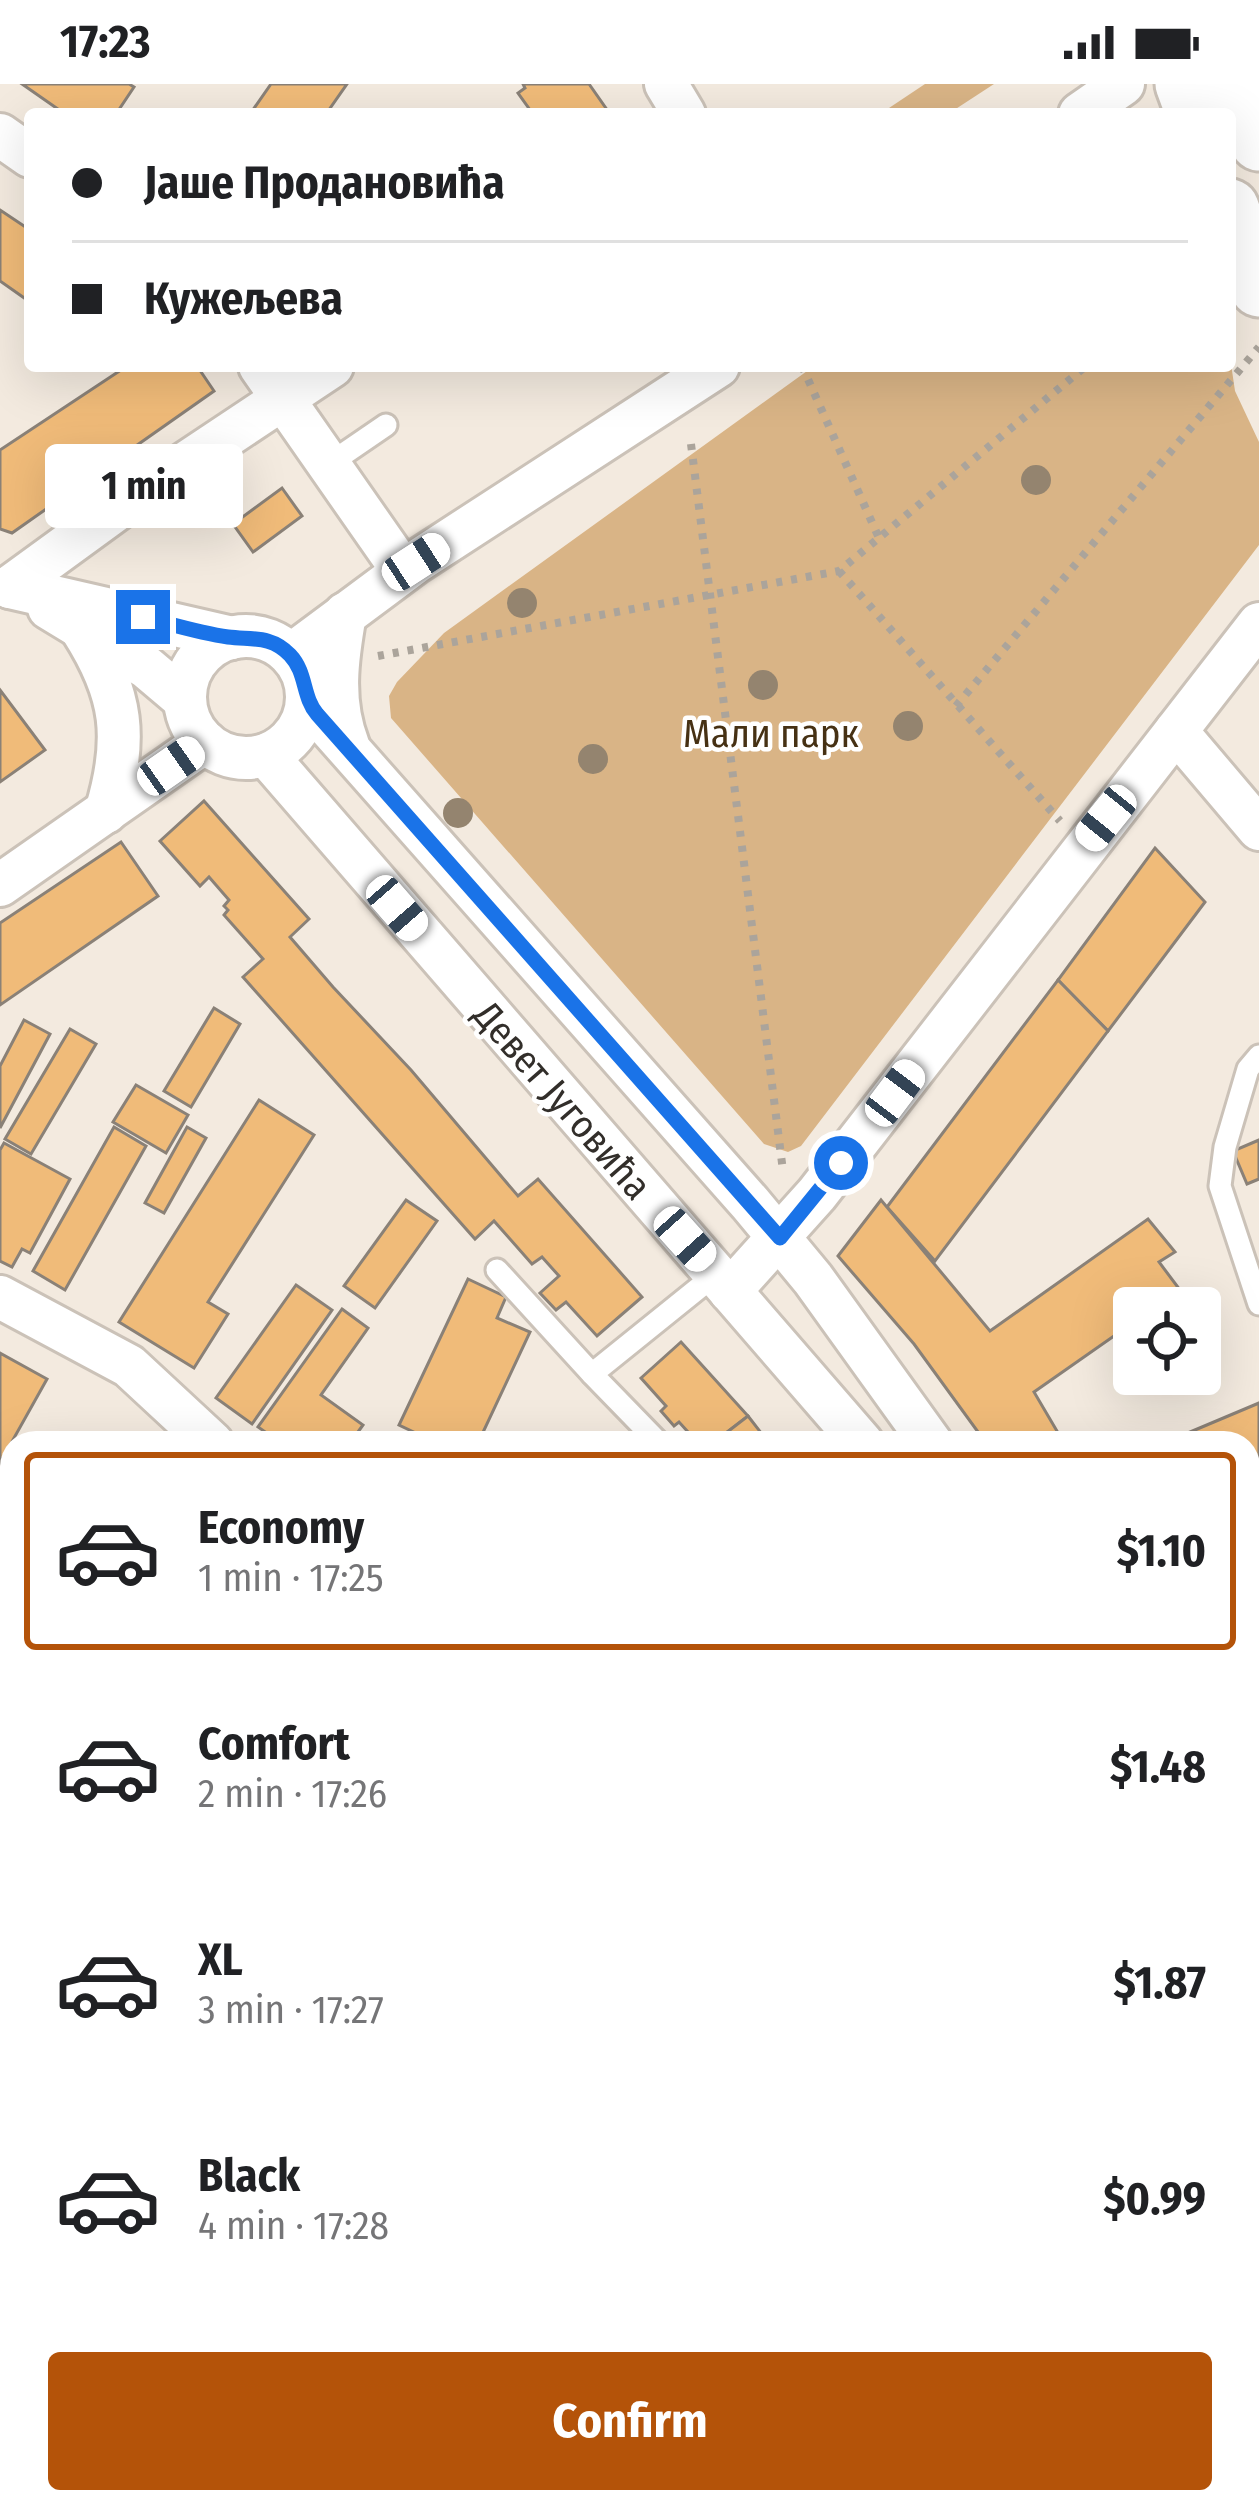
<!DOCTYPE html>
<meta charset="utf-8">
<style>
body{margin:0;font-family:"Fira Sans Condensed",sans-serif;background:#f6f6f6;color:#202124;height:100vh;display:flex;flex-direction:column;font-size:45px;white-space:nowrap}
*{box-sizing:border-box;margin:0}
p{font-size:39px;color:#757577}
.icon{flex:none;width:66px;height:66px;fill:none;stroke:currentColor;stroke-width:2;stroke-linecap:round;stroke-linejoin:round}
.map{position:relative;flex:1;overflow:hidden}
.details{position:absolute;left:0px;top:1347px;width:1260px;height:1083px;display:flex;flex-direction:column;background:#fff;border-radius:36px 36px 0 0;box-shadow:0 12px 48px #0002}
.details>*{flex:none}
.top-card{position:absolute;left:24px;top:24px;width:1212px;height:264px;border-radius:12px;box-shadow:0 12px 48px #0002;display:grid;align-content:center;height:264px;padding:0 48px;background:#fff}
.tools{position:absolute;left:1113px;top:1203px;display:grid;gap:24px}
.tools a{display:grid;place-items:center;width:108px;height:108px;border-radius:12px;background:#fff;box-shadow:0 12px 48px #0002;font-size:60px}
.end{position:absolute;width:54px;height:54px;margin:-27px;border:15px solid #1a73e8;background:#fff;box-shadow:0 0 0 6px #fff}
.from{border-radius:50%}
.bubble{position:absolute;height:84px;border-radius:12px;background:#fff;box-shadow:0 12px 48px #0002;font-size:39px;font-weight:700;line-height:84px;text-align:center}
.car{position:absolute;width:36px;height:72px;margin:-36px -18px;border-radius:15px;box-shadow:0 0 9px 3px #0007;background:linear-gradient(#fff 24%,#345 0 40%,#fff 0 76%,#345 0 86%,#fff 0)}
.top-card b{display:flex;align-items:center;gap:42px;height:114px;font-size:45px}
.top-card b+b{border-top:3px solid #e0e0e0}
.top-card i{width:30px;height:30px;background:#202124}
ul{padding:21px 0 0;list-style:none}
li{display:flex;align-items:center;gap:36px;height:198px;margin:0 24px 18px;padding:0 24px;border:6px solid transparent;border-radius:12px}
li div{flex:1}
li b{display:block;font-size:45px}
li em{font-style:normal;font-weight:700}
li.on{border-color:#b45309}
li>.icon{width:108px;height:108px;stroke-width:1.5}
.button{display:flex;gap:24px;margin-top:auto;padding:24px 48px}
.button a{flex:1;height:138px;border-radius:12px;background:#b45309;color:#fff;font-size:48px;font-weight:700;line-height:138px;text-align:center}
.status{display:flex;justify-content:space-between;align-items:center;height:84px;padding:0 60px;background:#fff;direction:ltr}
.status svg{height:33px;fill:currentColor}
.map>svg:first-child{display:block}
.green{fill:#d9b486}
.building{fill:#f0bb79;stroke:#8a8177;stroke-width:3}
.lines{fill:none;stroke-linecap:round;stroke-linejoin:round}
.lane-casing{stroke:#cbc2b8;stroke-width:27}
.street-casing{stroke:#cbc2b8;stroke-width:48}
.secondary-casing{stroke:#cbc2b8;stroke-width:63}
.path{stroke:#aba49b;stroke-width:8;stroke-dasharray:6 9;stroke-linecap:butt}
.lane{stroke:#fff;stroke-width:21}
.street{stroke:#fff;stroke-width:42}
.secondary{stroke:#fff;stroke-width:57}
.tree{fill:#94846f}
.route{stroke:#1a73e8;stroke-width:15}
.labels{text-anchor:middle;stroke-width:9;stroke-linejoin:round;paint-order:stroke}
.park-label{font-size:39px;fill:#463114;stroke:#fff}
.street-label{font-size:39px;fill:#322e2a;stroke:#fff}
</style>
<div class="status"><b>17:23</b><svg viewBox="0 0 49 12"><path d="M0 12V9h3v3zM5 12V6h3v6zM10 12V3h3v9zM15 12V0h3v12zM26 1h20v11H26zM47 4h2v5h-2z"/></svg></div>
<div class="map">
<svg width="1259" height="2429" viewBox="0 0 1259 2429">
<rect width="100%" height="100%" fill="#f3eadf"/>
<g class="green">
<polygon points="925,0 994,0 948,30 880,30"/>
<polygon points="1230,273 1235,307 1259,358 1259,461 801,1062 788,1068 764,1060 391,634 389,612 397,598 444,549 814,282 1230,282"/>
</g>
<g class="building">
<polygon points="22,0 129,0 134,3 116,30 65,30"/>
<polygon points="271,0 347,0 326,30 250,30"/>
<polygon points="523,0 589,0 610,30 533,30 518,9 525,4"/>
<polygon points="0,126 30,146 30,218 0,197"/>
<polygon points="127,282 197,282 214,307 12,449 0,445 0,366"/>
<polygon points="282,404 302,432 253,468 233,440"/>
<polygon points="0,606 45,666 0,698"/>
<polygon points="204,717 309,835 290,853 333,903 411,986 518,1112 538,1095 642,1213 597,1252 566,1218 556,1226 540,1209 559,1192 542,1173 532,1180 494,1137 475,1155 243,893 263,875 224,831 228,826 224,822 229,816 209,793 200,802 160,757"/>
<polygon points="121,758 158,812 0,921 0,839"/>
<polygon points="1155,764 1205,818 1108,947 1058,896"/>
<polygon points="1058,896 1108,947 935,1177 887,1123"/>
<polygon points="214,924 240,940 191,1023 164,1007"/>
<polygon points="24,936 50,950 0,1044 0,982"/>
<polygon points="70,945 96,960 31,1070 5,1055"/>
<polygon points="136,1001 188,1031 166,1069 113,1038"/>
<polygon points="259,1016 314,1051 208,1218 228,1230 194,1284 119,1238"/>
<polygon points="114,1043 146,1062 65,1206 33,1187"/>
<polygon points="187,1043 206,1054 164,1129 145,1119"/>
<polygon points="1259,1056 1259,1095 1247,1100 1233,1067"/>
<polygon points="4,1059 70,1095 30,1169 22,1165 12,1183 0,1177 0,1066"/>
<polygon points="406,1116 437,1137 375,1224 344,1202"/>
<polygon points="881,1116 990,1247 1148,1135 1175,1168 1159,1178 1180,1206 1154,1224 1134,1224 1134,1238 1034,1308 1064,1359 986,1359 914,1260 838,1172"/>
<polygon points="468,1195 506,1213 497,1234 530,1248 478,1359 437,1359 399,1341"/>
<polygon points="296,1201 332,1226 252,1340 216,1314"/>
<polygon points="342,1225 368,1244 321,1311 363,1341 350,1359 281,1359 258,1343"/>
<polygon points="681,1258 748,1332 713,1359 698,1359 679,1338 674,1342 661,1327 666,1322 641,1294"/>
<polygon points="0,1269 47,1295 0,1379"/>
<polygon points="1259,1319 1259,1386 1248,1391 1248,1359 1164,1359"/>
<polygon points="748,1332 769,1359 713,1359"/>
<polygon points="1259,1510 1259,1587 1248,1590 1248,1513"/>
<polygon points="12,1511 12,1542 0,1553 0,1522"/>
<polygon points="12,1557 12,1596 0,1582 0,1567"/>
<polygon points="0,1597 12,1613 12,1622 0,1631"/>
<polygon points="0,1723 12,1743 12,1752 0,1759"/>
<polygon points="1259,1740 1259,1790 1248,1794 1248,1743"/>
<polygon points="0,1791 12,1812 12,1831 0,1838"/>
<polygon points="1259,1851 1259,1916 1248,1920 1248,1855"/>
<polygon points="1259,1963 1259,2016 1248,2022 1248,1969"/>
<polygon points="1259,2016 1259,2087 1248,2082 1248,2022"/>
<polygon points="0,2107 12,2125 12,2159 0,2162"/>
<polygon points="0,2241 12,2242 12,2292 0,2292"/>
<polygon points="0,2391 12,2391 12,2418 62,2418 70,2429 0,2429"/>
<polygon points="100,2418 157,2418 164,2429 93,2429"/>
<polygon points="233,2418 292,2418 293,2429 235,2429"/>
<polygon points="300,2418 368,2418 370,2429 302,2429"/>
<polygon points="386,2418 414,2418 416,2429 388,2429"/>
<polygon points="505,2418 536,2418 539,2429 508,2429"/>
<polygon points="672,2418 717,2418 719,2429 675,2429"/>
<rect x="735" y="2418" width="29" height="11"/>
<polygon points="812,2418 853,2418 850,2429 810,2429"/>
<polygon points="987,2418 1047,2418 1074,2428 983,2429"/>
<polygon points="1085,2418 1128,2418 1160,2429 1095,2429 1083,2425"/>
</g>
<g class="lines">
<g class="lane-casing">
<g id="lane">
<polyline points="329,380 386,341"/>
<polyline points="1259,972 1248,985 1225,1063 1220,1102 1259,1220"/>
<polyline points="497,1186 592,1290"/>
<polyline points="659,1359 592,1290 716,1190"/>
</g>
</g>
<g class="street-casing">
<g id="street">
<polyline points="666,0 684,30"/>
<polyline points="1080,30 1123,0"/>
<polyline points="0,51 30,72"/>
<polyline points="260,282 403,487"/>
<polyline points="10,503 117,425 332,282"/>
<polyline points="10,503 232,554"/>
<polyline points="49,524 146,583 185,616"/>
<path d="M345 530C337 575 331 617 348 661"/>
<path d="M82 546C123 610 128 655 106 728"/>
<circle cx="246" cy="613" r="61"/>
<polyline points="291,571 416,478 718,282"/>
<polyline points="307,618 750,1119 813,1195 931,1359"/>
<polyline points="1176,647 1259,745"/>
<polyline points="266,671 862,1359"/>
<polyline points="0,801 205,658"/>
<polyline points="730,1207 817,1110 1259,540"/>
<polyline points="0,1213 129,1282 212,1359"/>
<polyline points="1248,1608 1259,1604"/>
<polyline points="0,2045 12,2066"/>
<polyline points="186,2418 187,2429"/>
<polyline points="935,2429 938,2418"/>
</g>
</g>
<g class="secondary-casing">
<g id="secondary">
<polyline points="1184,0 1195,30"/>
<polyline points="1240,0 1259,58"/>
<polyline points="1230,124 1259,204"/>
<polyline points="1248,2157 1259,2164"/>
<polyline points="0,2346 12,2346"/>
</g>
</g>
<g class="path">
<polyline points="802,282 879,454"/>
<polyline points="691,360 783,1087"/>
<polyline points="839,487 1060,737"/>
<polyline points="378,572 839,487 1086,282"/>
<polyline points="956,622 1259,263"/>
</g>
<use href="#lane" class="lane"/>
<use href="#street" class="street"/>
<use href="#secondary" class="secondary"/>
</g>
<g class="tree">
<circle cx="1036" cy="396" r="15"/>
<circle cx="522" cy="519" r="15"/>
<circle cx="763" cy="601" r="15"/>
<circle cx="908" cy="642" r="15"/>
<circle cx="593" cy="675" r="15"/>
<circle cx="458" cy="729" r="15"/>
</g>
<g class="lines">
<path class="route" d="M143 533C171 540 200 549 228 553 252 556 271 551 290 571 307 589 302 612 317 630L780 1154 841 1079"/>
</g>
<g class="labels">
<g class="park-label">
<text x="771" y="663">Мали парк</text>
</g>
<g class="street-label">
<text transform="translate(563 1016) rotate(49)" y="14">Девет Југовића</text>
</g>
</g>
</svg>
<div class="tools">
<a><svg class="icon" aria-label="locate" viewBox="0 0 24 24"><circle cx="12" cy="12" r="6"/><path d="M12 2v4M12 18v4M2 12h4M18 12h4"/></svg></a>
</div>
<i class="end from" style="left:841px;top:1079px"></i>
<i class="end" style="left:143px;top:533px"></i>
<div class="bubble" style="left:45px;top:360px;width:198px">1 min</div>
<i class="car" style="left:416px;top:478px;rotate:57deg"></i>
<i class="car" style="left:171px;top:682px;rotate:55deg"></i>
<i class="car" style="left:1106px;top:734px;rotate:219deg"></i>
<i class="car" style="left:397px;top:824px;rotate:139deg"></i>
<i class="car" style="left:895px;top:1009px;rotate:37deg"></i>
<i class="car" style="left:685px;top:1155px;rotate:138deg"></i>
<div class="top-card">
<b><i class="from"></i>Јаше Продановића</b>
<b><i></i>Кужељева</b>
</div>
<section class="details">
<ul>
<li class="on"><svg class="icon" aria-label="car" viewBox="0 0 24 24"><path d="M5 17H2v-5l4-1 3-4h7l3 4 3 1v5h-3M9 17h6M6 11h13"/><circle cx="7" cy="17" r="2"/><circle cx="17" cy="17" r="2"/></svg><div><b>Economy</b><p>1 min · 17:25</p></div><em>$1.10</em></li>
<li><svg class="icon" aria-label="car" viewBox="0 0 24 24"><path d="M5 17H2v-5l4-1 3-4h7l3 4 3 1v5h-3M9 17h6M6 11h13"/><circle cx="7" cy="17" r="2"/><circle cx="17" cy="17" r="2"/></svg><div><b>Comfort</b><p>2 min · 17:26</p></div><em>$1.48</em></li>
<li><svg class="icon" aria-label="car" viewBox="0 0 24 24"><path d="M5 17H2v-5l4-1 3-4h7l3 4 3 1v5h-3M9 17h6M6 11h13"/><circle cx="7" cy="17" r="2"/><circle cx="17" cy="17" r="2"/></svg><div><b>XL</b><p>3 min · 17:27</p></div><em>$1.87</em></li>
<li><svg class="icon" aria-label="car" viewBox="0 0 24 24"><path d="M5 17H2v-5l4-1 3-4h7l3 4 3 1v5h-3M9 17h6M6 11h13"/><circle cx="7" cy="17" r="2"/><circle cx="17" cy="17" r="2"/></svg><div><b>Black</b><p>4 min · 17:28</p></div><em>$0.99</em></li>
</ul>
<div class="button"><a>Confirm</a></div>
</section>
</div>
